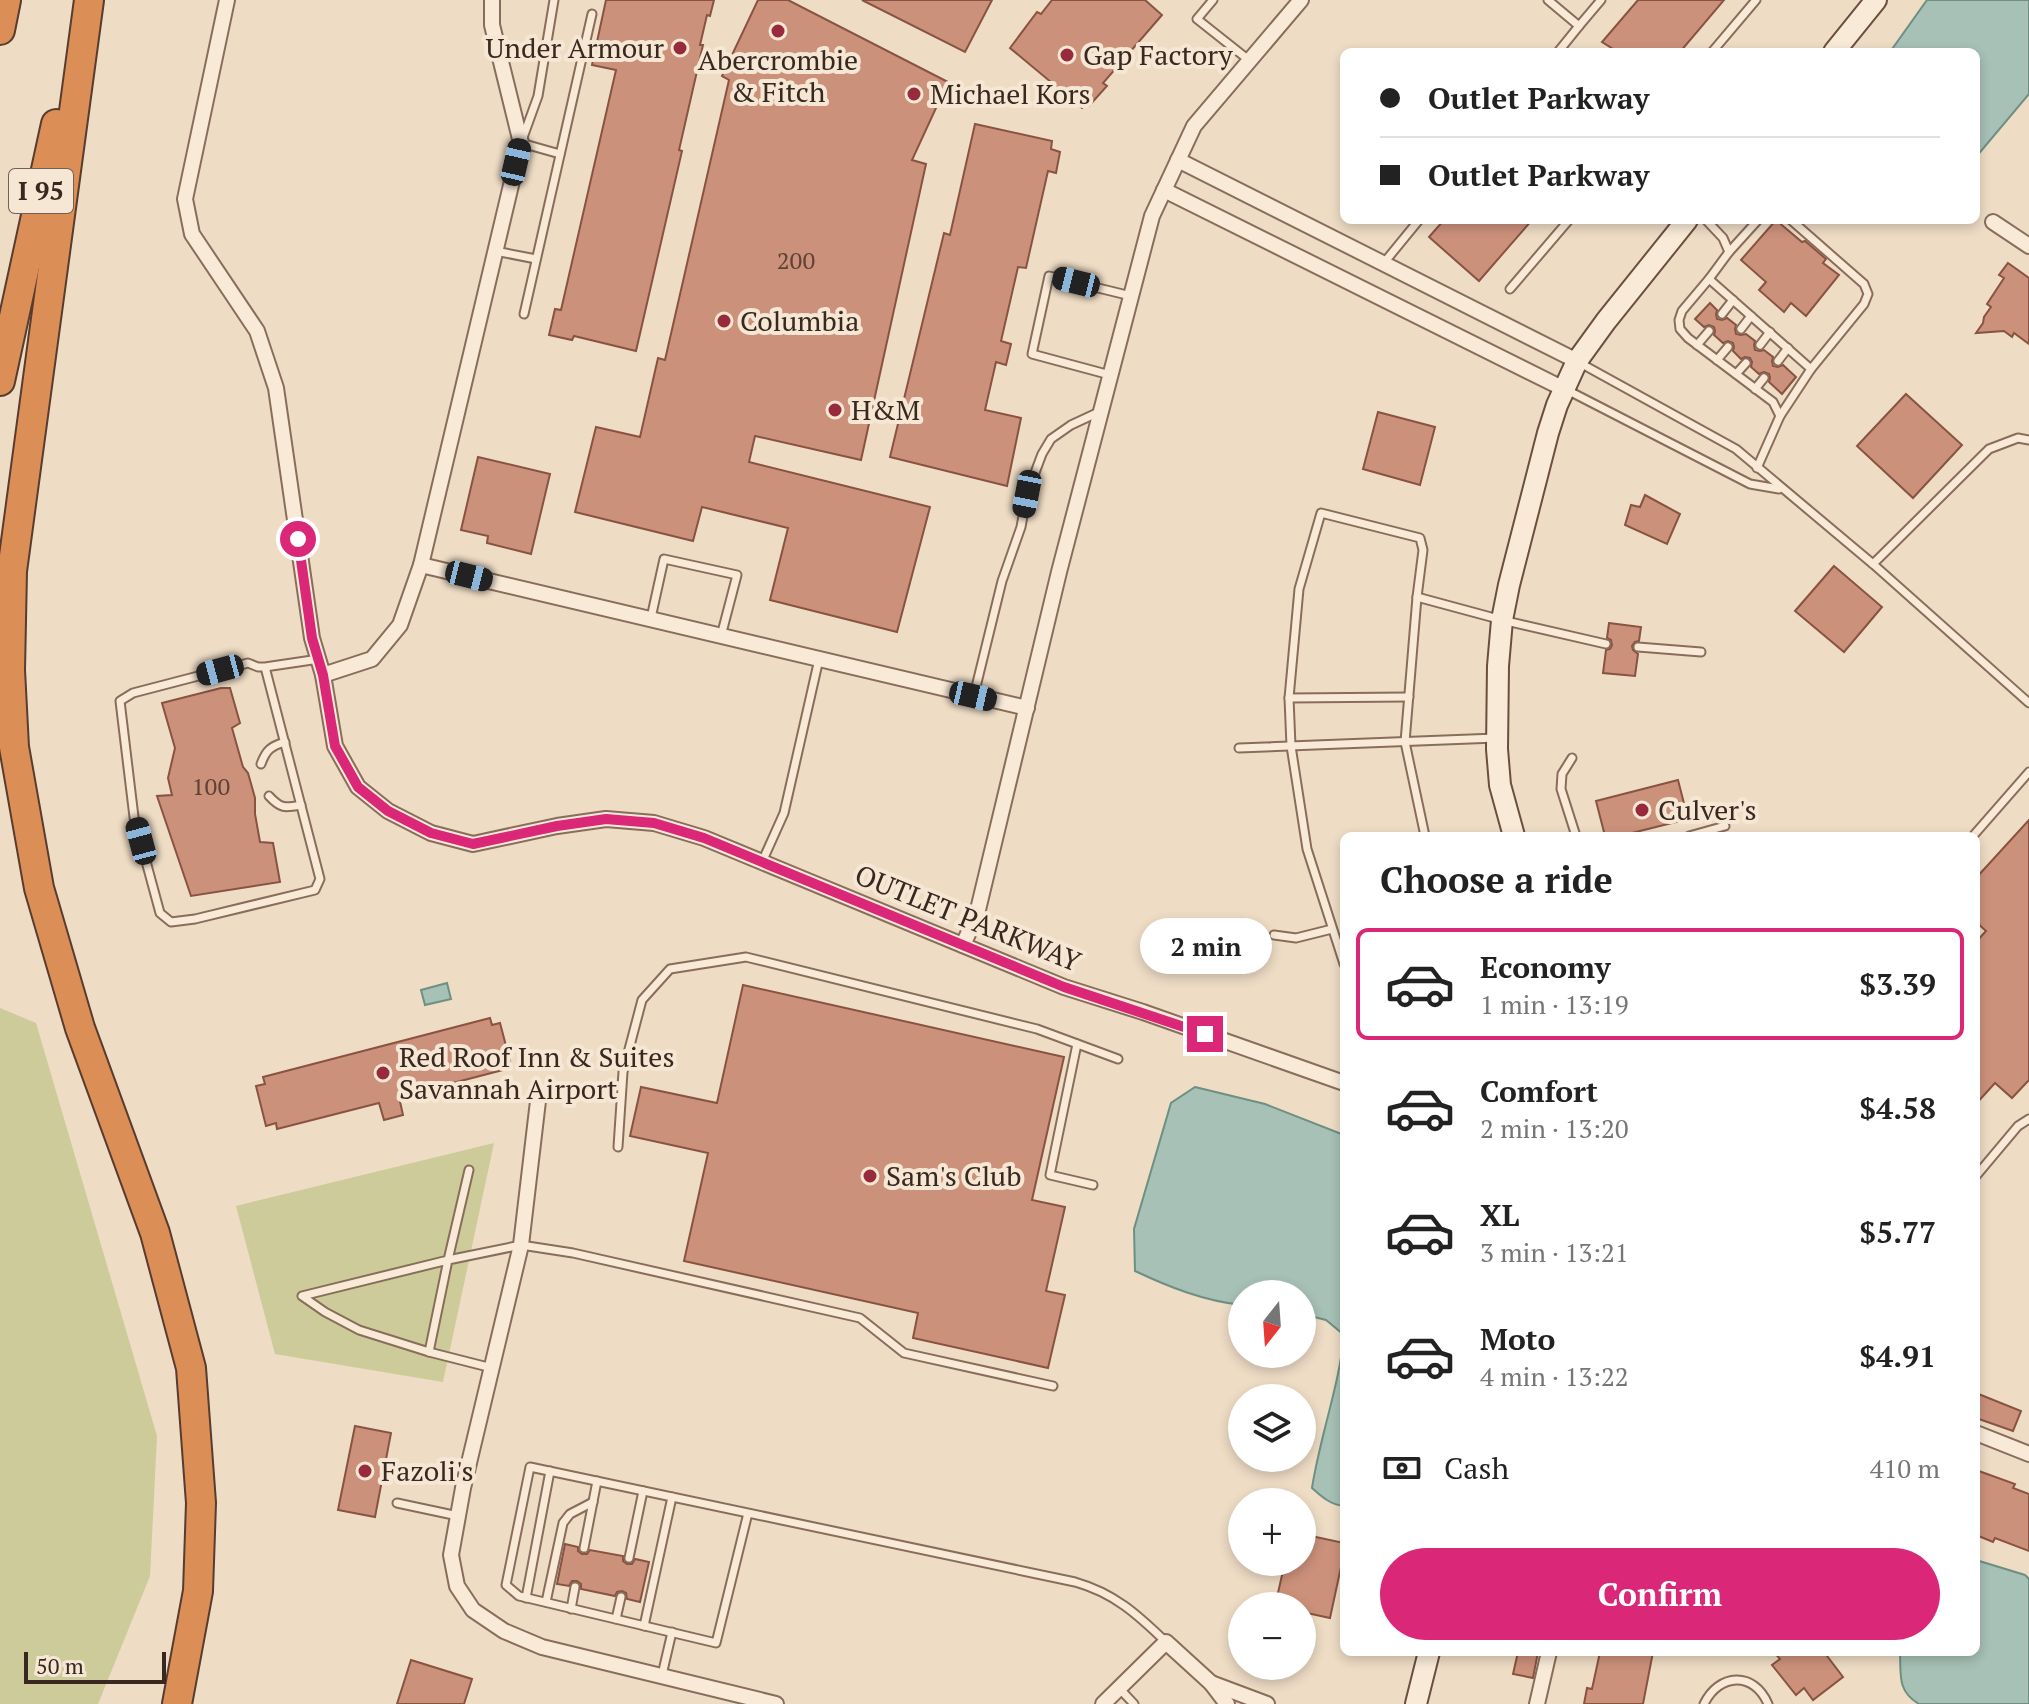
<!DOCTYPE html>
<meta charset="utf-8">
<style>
body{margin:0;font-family:"PT Serif",serif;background:#f6f6f6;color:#222;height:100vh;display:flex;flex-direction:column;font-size:30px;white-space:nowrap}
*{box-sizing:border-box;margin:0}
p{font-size:26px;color:#767676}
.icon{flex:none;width:44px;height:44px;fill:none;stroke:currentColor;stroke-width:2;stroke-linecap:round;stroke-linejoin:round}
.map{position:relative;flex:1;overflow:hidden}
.details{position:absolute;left:1340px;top:832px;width:640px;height:824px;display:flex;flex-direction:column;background:#fff;border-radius:12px;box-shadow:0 4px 12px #0003}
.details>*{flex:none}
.top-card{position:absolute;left:1340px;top:48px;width:640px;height:176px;border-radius:12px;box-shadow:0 4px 12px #0003;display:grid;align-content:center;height:176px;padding:0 40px;background:#fff}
.needle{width:52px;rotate:197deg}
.fabs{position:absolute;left:1228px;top:1280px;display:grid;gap:16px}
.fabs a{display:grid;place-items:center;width:88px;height:88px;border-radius:50%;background:#fff;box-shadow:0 4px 12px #0003;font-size:40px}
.scale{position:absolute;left:24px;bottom:20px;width:142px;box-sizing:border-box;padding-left:8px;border:4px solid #39281f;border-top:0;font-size:22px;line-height:28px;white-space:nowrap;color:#39281f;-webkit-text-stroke:6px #f5e7d4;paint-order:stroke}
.end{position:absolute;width:36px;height:36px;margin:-18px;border:10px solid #db2777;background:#fff;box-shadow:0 0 0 4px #fff}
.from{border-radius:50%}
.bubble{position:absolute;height:56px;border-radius:28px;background:#fff;box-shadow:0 4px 12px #0003;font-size:26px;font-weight:800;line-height:56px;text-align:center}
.car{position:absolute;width:24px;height:48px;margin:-24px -12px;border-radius:10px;box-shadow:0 0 6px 2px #0007;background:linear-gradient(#222 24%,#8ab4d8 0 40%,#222 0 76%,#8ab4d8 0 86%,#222 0)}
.top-card b{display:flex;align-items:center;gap:28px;height:76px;font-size:30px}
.top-card b+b{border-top:2px solid #e0e0e0}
.top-card i{width:20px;height:20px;background:#222}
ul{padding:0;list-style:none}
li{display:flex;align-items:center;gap:24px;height:112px;margin:0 16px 12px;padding:0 24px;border:4px solid transparent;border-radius:12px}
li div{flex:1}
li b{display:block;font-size:30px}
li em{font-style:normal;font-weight:800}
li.active{border-color:#db2777}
li>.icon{width:72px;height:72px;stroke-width:1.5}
h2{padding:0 40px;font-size:36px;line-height:96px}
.pay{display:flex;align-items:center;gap:20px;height:88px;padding:0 40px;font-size:30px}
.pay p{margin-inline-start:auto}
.primary-button{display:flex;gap:16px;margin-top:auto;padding:16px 40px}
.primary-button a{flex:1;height:92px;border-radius:48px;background:#db2777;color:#fff;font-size:32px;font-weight:800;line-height:92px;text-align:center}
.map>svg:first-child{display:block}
.green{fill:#cccb99}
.water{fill:#a7c1b6;stroke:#6d9082;stroke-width:2}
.building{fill:#cc917b;stroke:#885341;stroke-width:2}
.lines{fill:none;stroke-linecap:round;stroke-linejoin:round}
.lane-casing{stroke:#896d5b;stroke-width:11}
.street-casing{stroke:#896d5b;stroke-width:18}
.secondary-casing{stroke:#6b4e3e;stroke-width:24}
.highway-casing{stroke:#573c2f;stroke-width:32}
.lane{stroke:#f9ead8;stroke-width:7}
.street{stroke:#f9ead8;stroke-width:14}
.secondary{stroke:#f9ead8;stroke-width:20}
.highway{stroke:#dc8e57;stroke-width:28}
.route{stroke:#db2777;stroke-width:10}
.poi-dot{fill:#972b3c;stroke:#f5e7d4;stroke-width:3}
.labels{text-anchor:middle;stroke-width:8;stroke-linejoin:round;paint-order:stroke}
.number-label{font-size:24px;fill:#5e4236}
.shield{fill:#f5e7d4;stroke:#716155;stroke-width:2}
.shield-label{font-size:26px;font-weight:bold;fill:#39281f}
.poi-label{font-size:28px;fill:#39281f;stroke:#f5e7d4;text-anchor:start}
.street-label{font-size:28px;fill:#39281f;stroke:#f5e7d4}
</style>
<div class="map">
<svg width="2029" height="1704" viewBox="0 0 2029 1704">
<rect width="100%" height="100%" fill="#eedcc5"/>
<g class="green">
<polygon points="0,1008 36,1023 157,1436 150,1576 98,1704 0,1704"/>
<polygon points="494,1143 443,1382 275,1354 236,1206"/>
</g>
<g class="water">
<polygon points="1927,0 2029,0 2029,94 1976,157 1976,52 1890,52"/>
<polygon points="447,983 451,999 425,1005 421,990"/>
<path d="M1195 1087 1265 1104 1344 1135V1506C1331 1505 1322 1497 1312 1488 1320 1436 1339 1387 1344 1335L1326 1320 1302 1314V1294H1242V1305C1204 1301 1169 1287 1135 1271L1134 1229 1171 1103Z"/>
<path d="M1976 1560 2025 1575 2029 1579V1704H1919C1897 1691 1901 1675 1900 1652H1976Z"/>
</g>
<g class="building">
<polygon points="606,0 714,0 710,16 707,15 700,45 703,45 679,150 682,151 636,351 574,336 572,340 549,335 555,309 561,310 616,70 592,65"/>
<polygon points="758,0 788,0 948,82 912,160 926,164 861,460 755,436 749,462 930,507 897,632 770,600 788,528 702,507 693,541 575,512 596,427 640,437 658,358 665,360 729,80 722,76"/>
<polygon points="862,0 992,0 965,52"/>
<polygon points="1052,0 1145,0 1162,15 1103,83 1107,86 1089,106 1086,104 1082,108 1010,48 1037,12 1041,14"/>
<polygon points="1638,0 1724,0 1680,52 1618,52 1602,42"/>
<polygon points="975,124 1052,141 1051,149 1060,152 1056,173 1048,171 1026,268 1018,267 1001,341 1011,344 1006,365 996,362 985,410 1021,418 1007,486 890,457 944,233 950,235"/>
<polygon points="1444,220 1532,220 1479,281 1429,237"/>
<polygon points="1776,220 1802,242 1805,241 1826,259 1823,263 1839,275 1806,316 1791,303 1784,312 1759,290 1766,282 1741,260"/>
<polygon points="2008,263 2029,278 2029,344 2014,333 2012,337 2004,331 1976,333 1983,323 1984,317 1991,307 1987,304 2004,278 1999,275"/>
<polygon points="1710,303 1717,310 1716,314 1717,319 1722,320 1727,318 1736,325 1735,329 1736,334 1741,335 1746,334 1755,341 1754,345 1755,350 1760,351 1764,350 1773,357 1772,361 1773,366 1778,367 1783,365 1796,377 1782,394 1769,382 1770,378 1769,374 1764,372 1759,374 1751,367 1752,362 1750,358 1745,357 1741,359 1733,351 1734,347 1733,343 1728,341 1723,343 1714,335 1715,331 1714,327 1709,325 1704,327 1695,319"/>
<polygon points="1906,394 1962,445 1913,498 1857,446"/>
<polygon points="1378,412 1435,427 1420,485 1363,469"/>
<polygon points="478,457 550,474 531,554 487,543 488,536 461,530"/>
<polygon points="1645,495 1680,514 1667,544 1625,525 1631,505 1640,507"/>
<polygon points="1834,566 1882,607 1844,652 1795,611"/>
<polygon points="1609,623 1641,627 1639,641 1635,642 1632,646 1633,650 1638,654 1635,676 1603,673 1606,650 1610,649 1612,645 1611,640 1607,638"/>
<polygon points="221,688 230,688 240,723 232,728 243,767 248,773 255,798 255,814 260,842 273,843 280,882 191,896 157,796 172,795 168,778 175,748 162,703"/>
<polygon points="1678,780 1688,819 1620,836 1605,836 1596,801"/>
<polygon points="2029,820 2029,1080 2012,1098 1995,1083 1976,1104 1976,942 1986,931 1976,922 1976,878"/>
<polygon points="743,985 1064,1057 1032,1200 1065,1207 1046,1291 1065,1295 1048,1368 913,1338 918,1313 684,1261 708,1153 630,1136 641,1087 717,1103"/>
<polygon points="490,1018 492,1025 500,1023 510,1061 502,1063 503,1070 399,1097 403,1115 384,1120 379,1103 277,1129 276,1123 266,1126 256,1086 265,1084 263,1077"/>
<polygon points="1976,1393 2021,1411 2013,1431 1976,1418"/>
<polygon points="355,1426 391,1433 375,1517 338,1510"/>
<polygon points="1976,1470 2015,1484 2013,1488 2029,1494 2029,1551 1995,1538 1993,1542 1976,1535"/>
<polygon points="1302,1534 1344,1543 1344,1553 1330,1618 1302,1612 1302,1606 1275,1606 1285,1562 1302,1562"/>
<polygon points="565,1544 578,1547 578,1551 582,1554 587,1554 590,1550 623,1556 623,1561 627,1564 632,1564 635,1559 649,1562 640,1602 627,1599 626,1593 622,1591 617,1592 615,1596 581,1589 581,1584 577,1581 572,1581 569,1586 557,1584"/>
<polygon points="1518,1652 1538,1652 1533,1678 1513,1674"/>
<polygon points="1600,1652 1653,1652 1643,1704 1584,1704 1587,1688 1592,1689"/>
<polygon points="1774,1652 1824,1652 1843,1677 1813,1700 1804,1688 1796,1695 1772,1665 1780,1659"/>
<polygon points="411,1660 472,1679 464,1704 397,1704"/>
</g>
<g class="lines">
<g class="lane-casing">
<g id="lane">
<polyline points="554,0 538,96 521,143 560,154"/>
<polyline points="1213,0 1197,19 1250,61"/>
<polyline points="1548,0 1579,26 1601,0"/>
<polyline points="1558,52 1579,26"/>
<polyline points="1712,52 1756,0"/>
<polyline points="1706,220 1723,238 1729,252 1709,279 1682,311 1679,320 1680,329 1688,338 1773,402 1780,416 1757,468"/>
<polyline points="1791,220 1864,284 1868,294 1864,304 1811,369"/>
<polyline points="495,251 536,259"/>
<polyline points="1729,252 1758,220"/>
<polyline points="1383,264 1419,220"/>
<polyline points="1709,279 1811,369 1780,416"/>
<polyline points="1510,289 1569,220"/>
<polyline points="524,314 592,14"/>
<polyline points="1722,314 1733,300"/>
<polyline points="1741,329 1751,316"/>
<polyline points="1697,345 1709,331"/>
<polyline points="1760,345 1770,332"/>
<polyline points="1717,360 1728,347"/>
<polyline points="1778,361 1788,348"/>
<polyline points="1580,363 1736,449 1873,564 2029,703"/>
<polyline points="1736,374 1746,363"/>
<polyline points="1110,375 1032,354 1049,276 1131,296"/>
<polyline points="1755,389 1764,378"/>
<polyline points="1567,390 1750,484 1779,489"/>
<polyline points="1873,564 1989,449 2018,438 2029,440"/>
<polyline points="1417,597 1502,620 1606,644"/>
<polyline points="651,618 664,559 737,575 721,636"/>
<polyline points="1638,647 1701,652"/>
<polyline points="265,667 320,879 315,890 195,919 171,922 160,913 134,817 120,701 133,693 248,663 258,667 265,667 319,659"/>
<polyline points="974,695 1002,581 1021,527 1027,494 1042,454 1051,439 1071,425 1099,412"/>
<polyline points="1289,698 1299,589 1321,513 1420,538 1423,550 1417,597 1405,742 1425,836"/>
<polyline points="1239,748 1496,738"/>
<polyline points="1572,758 1562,774 1561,789 1576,836"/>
<path d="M261 764C266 750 271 746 285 742"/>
<path d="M269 796C281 809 285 808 301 805"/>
<polyline points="1689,836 1725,826"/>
<polyline points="1973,836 2029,772"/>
<polyline points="762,862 784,813 819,659"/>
<polyline points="1274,935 1296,938 1332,929"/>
<polyline points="1344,964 1307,849 1291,746 1289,698 1409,697"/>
<polyline points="1077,1044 1050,1175 1093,1185"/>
<polyline points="618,1147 623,1072 642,1000 670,969 746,957 1037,1029 1118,1059"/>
<polyline points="469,1170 448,1260 429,1352 359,1330 325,1312 302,1296 448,1260 521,1245 573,1253 860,1318 904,1353 1053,1386"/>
<polyline points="1976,1176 2018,1126 2029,1119"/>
<polyline points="429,1352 492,1368"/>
<polyline points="397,1503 458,1516"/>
<path d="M748 1513 716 1643 519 1596 506 1585 530 1467 1075 1582C1114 1593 1137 1614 1166 1642"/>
<polyline points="584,1548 597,1481"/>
<polyline points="629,1558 643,1491"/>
<polyline points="526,1598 550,1471"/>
<polyline points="546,1602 563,1523 570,1514 593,1502"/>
<polyline points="571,1609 575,1587"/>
<polyline points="616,1619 621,1597"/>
<polyline points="644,1626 672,1497"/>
<polyline points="662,1675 672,1632"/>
<polyline points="1119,1688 1134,1704"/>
<path d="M1704 1704C1719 1673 1754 1671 1768 1704"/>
</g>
</g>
<g class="street-casing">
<g id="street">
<polyline points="227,0 185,199 192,234 257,331 276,388 312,638 323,675 335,746 358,787 388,811 431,833 473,844 557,826 606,819 654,823 704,838 762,862 1064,987 1143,1012 1344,1083"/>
<polyline points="1178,160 1577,361"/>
<polyline points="1164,190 1564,389"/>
<polyline points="1993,222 2029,246"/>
<polyline points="421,565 1027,708"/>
<polyline points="323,675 372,659 400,625 421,565 521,143 492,25 492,0"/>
<polyline points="963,945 977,914 1059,572 1152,216 1194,126 1301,0"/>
<polyline points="538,1101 521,1245 463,1488 451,1555 457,1586 473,1610 504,1631 542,1647 776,1704"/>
<polyline points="1976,1433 2029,1454"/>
<polyline points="1211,1683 1267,1704"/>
<polyline points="1103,1704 1166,1642 1211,1683 1227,1704"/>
<polyline points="1537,1704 1549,1652"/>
</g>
</g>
<g class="secondary-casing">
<g id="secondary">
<polyline points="1834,52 1876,0"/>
<polyline points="1514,836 1500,785 1497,749 1498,666 1502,620 1509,585 1548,433 1557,405 1577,361 1606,321 1687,220"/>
<polyline points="1416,1704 1429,1652"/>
</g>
</g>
<g class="highway-casing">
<g id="highway">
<polyline points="89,0 12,571 10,670 14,747 39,888 80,1028 155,1233 191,1368 201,1503 198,1591 177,1704"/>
<polyline points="0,30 6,0"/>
<polyline points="0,381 56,124"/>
</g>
</g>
<use href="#lane" class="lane"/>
<use href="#street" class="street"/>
<use href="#secondary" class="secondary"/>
<use href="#highway" class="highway"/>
</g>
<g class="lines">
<polyline class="route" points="298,539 312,638 323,675 335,746 358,787 388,811 431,833 473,844 557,826 606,819 654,823 704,838 762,862 1064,987 1205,1034"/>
</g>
<g class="poi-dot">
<circle cx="778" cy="31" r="8"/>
<circle cx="680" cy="48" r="8"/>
<circle cx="1067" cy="55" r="8"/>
<circle cx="914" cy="94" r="8"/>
<circle cx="724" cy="321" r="8"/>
<circle cx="835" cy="410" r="8"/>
<circle cx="1642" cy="810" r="8"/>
<circle cx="383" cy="1073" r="8"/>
<circle cx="870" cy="1176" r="8"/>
<circle cx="365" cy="1471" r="8"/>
</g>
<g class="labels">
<g class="number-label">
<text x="796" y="269">200</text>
<text x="211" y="795">100</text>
</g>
<rect class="shield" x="9" y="169" width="64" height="44" rx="6"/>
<g class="shield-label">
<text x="41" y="200">I 95</text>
</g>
<g class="poi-label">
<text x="664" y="58" text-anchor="end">Under Armour</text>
<text x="1083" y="65">Gap Factory</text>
<text x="778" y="70" text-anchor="middle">Abercrombie<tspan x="778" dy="32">&amp; Fitch</tspan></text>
<text x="930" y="104">Michael Kors</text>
<text x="740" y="331">Columbia</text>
<text x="851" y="420">H&amp;M</text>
<text x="1658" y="820">Culver's</text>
<text x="399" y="1067">Red Roof Inn &amp; Suites<tspan x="399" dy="32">Savannah Airport</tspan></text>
<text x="886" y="1186">Sam's Club</text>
<text x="381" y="1481">Fazoli's</text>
</g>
<g class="street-label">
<text transform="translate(968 918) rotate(22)" y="10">OUTLET PARKWAY</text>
</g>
</g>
</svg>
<div class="fabs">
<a><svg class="needle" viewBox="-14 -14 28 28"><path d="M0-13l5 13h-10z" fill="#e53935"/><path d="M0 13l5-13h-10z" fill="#767676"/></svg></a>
<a><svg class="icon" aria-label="layers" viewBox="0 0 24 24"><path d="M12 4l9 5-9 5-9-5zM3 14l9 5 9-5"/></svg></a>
<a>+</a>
<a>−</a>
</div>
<div class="scale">50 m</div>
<i class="end from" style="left:298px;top:539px"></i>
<i class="end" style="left:1205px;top:1034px"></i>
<div class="bubble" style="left:1140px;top:918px;width:132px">2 min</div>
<i class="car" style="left:516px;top:162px;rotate:13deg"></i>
<i class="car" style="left:1076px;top:282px;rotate:284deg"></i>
<i class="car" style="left:1027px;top:494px;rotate:191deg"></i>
<i class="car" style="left:469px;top:576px;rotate:104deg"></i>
<i class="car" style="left:220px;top:670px;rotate:255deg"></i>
<i class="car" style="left:973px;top:696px;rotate:103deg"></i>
<i class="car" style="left:141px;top:841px;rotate:345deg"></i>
<div class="top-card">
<b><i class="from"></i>Outlet Parkway</b>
<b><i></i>Outlet Parkway</b>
</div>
<section class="details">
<h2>Choose a ride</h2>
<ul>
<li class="active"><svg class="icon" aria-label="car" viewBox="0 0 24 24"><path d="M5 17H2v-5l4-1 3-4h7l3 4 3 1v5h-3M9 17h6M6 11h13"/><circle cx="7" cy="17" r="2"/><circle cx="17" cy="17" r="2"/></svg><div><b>Economy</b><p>1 min · 13:19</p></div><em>$3.39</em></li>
<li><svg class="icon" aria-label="car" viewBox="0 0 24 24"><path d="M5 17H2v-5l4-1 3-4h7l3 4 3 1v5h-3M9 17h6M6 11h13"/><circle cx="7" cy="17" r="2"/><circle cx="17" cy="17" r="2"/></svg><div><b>Comfort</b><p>2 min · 13:20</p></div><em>$4.58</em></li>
<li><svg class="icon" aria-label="car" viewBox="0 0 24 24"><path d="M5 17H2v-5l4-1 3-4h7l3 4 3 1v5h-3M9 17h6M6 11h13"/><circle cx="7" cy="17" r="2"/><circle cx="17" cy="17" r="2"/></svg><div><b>XL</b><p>3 min · 13:21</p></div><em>$5.77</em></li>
<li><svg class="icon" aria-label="car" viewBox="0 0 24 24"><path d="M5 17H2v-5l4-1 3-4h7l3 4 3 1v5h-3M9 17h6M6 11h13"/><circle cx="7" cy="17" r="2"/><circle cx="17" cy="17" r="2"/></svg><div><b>Moto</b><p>4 min · 13:22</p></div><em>$4.91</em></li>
</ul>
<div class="pay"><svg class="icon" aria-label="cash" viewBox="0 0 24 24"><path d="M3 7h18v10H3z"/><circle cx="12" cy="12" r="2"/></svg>Cash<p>410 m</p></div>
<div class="primary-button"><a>Confirm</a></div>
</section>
</div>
